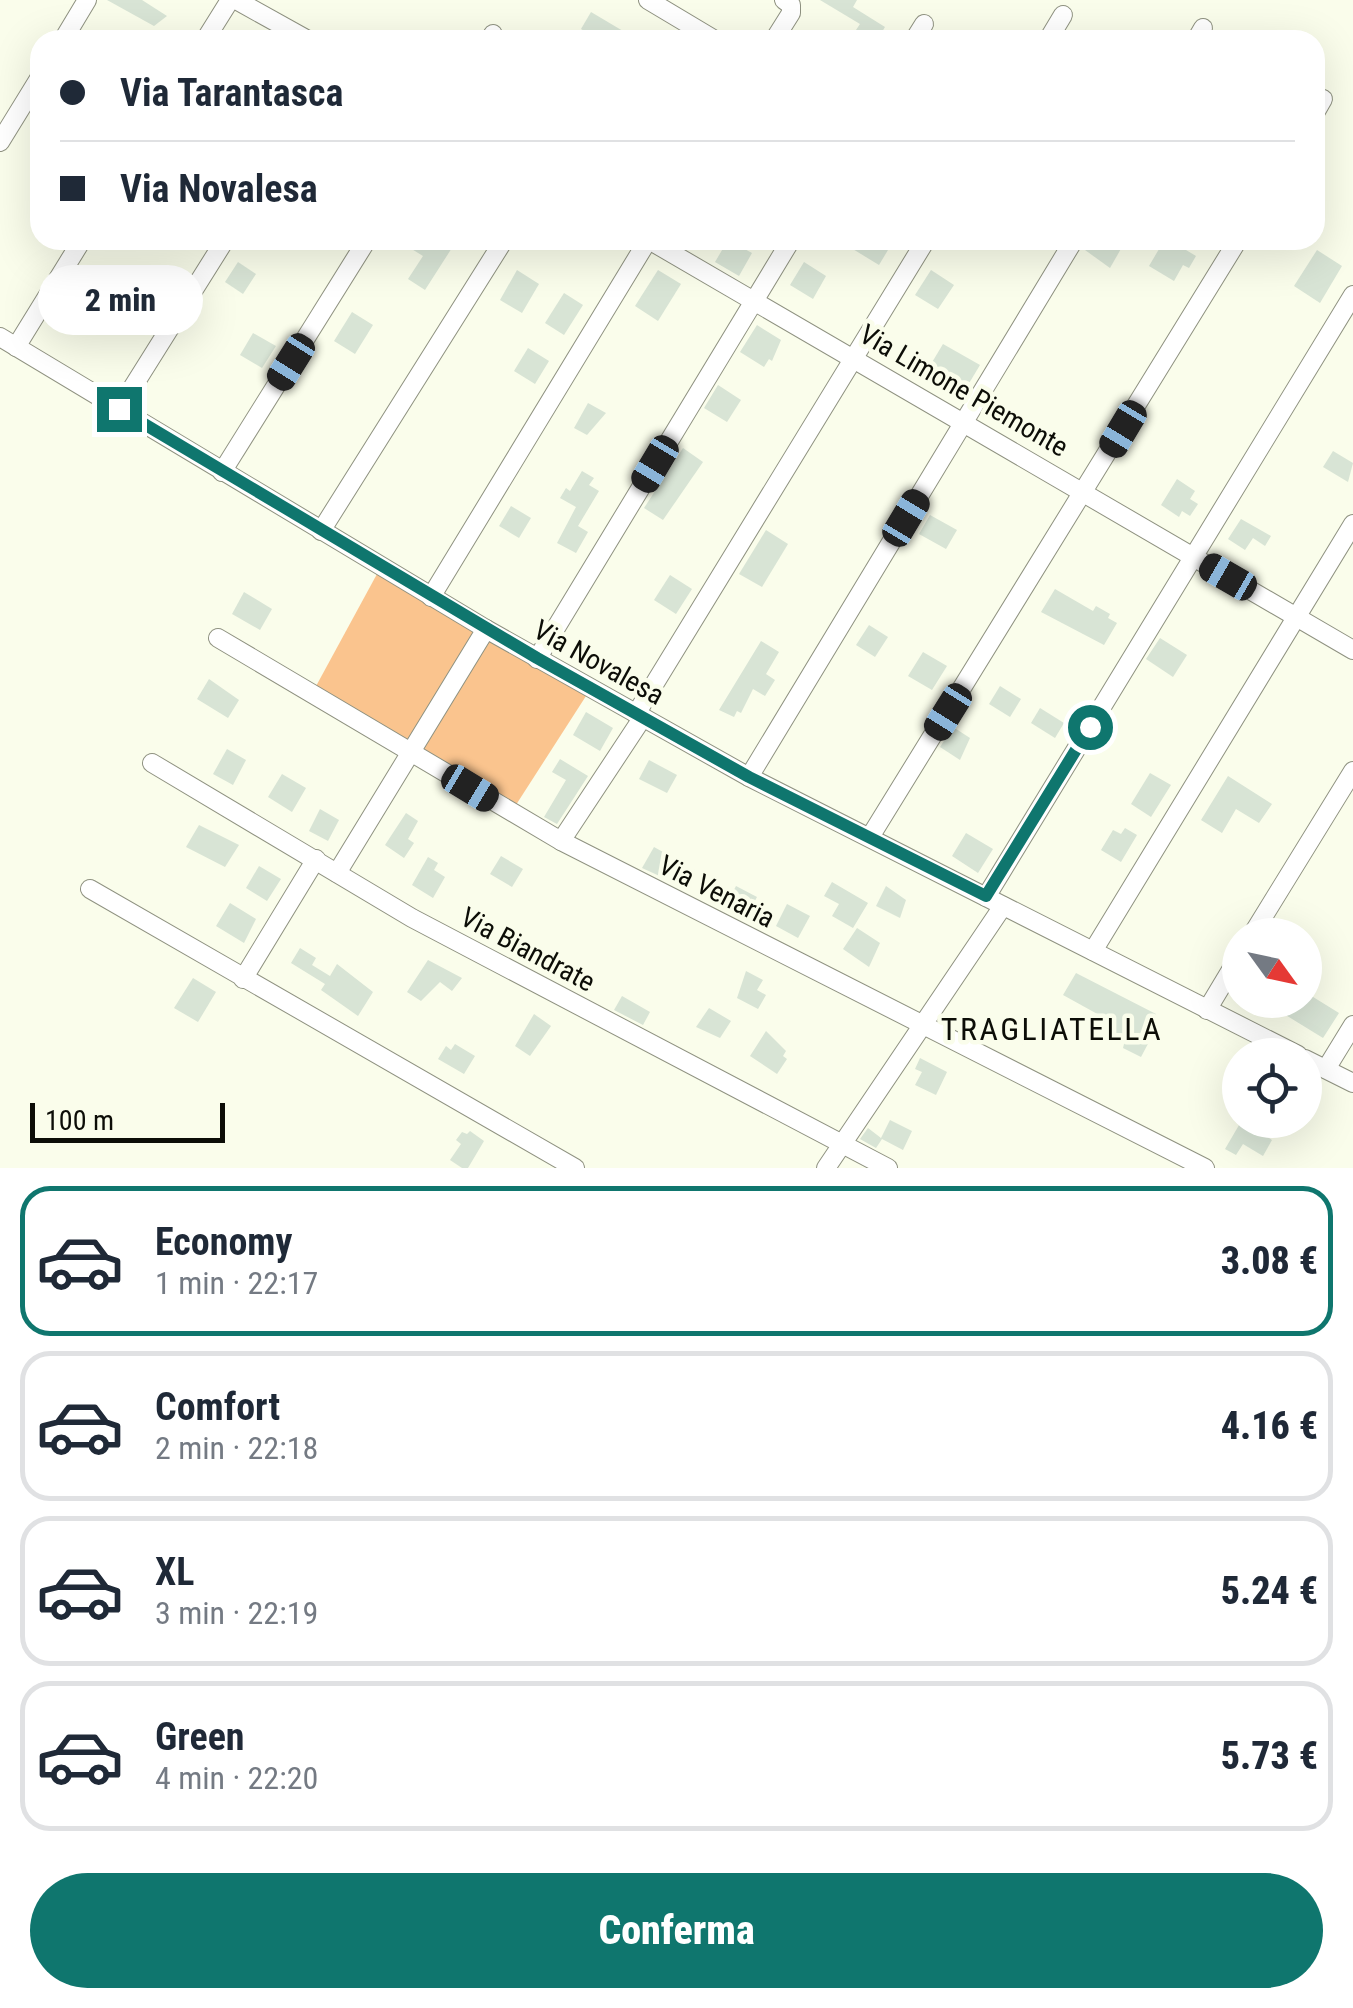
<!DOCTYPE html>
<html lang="it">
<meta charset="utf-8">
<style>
body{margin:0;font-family:"Roboto Condensed",sans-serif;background:#f2f2f3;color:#1f2937;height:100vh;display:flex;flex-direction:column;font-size:38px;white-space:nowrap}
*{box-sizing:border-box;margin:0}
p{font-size:32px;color:#747a83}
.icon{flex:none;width:55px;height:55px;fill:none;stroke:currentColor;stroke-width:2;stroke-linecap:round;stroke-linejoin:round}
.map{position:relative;height:1168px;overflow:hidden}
.details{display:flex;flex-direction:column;background:#fff;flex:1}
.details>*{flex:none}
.hud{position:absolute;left:30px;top:30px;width:1295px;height:220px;border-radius:30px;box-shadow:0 10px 40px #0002;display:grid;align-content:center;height:220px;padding:0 30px;background:#fff}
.needle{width:65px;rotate:123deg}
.buttons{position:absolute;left:1222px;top:918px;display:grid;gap:20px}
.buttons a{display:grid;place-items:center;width:100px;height:100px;border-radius:50%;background:#fff;box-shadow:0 10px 40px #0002;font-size:50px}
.scale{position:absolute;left:30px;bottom:25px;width:195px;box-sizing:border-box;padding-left:10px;border:5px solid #0c0d07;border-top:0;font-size:28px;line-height:35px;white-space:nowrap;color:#0c0d07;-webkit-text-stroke:8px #fafdeb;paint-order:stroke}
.end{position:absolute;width:45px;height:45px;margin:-22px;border:12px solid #0f766e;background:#fff;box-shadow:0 0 0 5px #fff}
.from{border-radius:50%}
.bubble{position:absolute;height:70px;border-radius:35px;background:#fff;box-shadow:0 10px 40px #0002;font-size:32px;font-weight:800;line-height:70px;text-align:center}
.car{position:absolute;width:30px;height:60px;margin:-30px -15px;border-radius:12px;box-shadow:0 0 8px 2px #0007;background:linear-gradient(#222 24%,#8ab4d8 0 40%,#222 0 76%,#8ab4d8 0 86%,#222 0)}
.hud b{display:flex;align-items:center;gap:35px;height:95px;font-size:38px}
.hud b+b{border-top:2px solid #e0e1e3}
.hud i{width:25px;height:25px;background:#1f2937}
ul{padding:18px 0 0;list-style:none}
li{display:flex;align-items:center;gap:30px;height:150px;margin:0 20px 15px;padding:0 10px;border:5px solid #e0e1e3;border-radius:30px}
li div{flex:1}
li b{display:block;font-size:38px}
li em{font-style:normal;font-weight:800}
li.active{border-color:#0f766e}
li>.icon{width:90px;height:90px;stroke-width:1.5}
.action{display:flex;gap:20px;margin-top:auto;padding:20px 30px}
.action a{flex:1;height:115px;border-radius:60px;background:#0f766e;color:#fff;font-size:40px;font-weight:800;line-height:115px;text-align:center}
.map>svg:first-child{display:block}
.green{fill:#fac48e}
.building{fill:#d8e4d5}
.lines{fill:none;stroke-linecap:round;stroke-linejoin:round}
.minor-casing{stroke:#8f9281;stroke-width:20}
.minor{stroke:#fff;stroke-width:18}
.route{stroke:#0f766e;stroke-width:12}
.labels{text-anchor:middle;stroke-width:9;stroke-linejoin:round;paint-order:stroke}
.street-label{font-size:28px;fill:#0c0d07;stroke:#fafdeb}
.quarter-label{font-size:32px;letter-spacing:2.5px;fill:#0c0d07;stroke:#fafdeb}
</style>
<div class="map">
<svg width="1353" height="1168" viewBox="0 0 1353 1168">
<rect width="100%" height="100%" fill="#fafdeb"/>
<g class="green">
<polygon points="377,574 477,634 407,744 315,688"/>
<polygon points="489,641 586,696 514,808 419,749"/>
</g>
<g class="building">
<polygon points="107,0 142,0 167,16 154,26"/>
<polygon points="820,0 857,0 853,7 885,27 877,40 865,40 854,33 860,24"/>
<polygon points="591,12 623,31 618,40 598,40 581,29"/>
<polygon points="416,240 457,240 425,290 408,279 423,256 410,248"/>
<polygon points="728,240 744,240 741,247 752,253 739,276 715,262"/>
<polygon points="838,240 894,240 879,265"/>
<polygon points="1093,240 1126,240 1110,268 1085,250"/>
<polygon points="1171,241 1196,256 1189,268 1183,265 1174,281 1149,266 1162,244 1168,246"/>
<polygon points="1317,250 1342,266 1320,303 1294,286"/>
<polygon points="238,262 256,274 243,294 225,282"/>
<polygon points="804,262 826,276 813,299 790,285"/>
<polygon points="517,270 539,284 522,313 500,300"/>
<polygon points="658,270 681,284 658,321 635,306"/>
<polygon points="931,270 954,285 938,309 915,295"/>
<polygon points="564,293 583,305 564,335 545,323"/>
<polygon points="352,312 373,325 355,354 334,341"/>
<polygon points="757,325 781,340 772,361 769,359 764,367 740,352"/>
<polygon points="253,333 276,346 262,368 240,355"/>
<polygon points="943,344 980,365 968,385 931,364"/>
<polygon points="528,348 549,361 535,384 514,371"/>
<polygon points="718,385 741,400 727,422 704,408"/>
<polygon points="588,403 606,413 587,435 574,428"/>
<polygon points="683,448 703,462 663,520 644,508"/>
<polygon points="1333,451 1353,463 1348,482 1323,467"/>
<polygon points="582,471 594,478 589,485 599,491 578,526 588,532 576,553 557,543 576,507 560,498 566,488 570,491"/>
<polygon points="1177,479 1195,491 1190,499 1198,504 1190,516 1182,511 1179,517 1161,505"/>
<polygon points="511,506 531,518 519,538 499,526"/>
<polygon points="930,515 957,530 946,549 919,534"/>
<polygon points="1241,519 1271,536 1265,546 1253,538 1245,550 1228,539"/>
<polygon points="766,530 788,544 762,587 739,574"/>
<polygon points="670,575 692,589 676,614 654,600"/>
<polygon points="1055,589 1093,611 1096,606 1110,614 1108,618 1117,623 1104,645 1041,612"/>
<polygon points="244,592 272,609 260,630 232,614"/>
<polygon points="869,625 888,637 875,657 856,645"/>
<polygon points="1160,638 1187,655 1173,677 1146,659"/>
<polygon points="761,641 779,652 766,674 775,680 765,696 753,689 741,713 737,711 734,717 719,710"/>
<polygon points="923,652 947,666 932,690 908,676"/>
<polygon points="209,679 239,700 228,718 197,699"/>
<polygon points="1000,686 1021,699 1010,717 989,704"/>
<polygon points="1040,708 1064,723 1055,738 1031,723"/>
<polygon points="586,712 613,728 600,751 573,735"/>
<polygon points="953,727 970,738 960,760 940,747"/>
<polygon points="227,749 246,760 233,785 213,774"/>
<polygon points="560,759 588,776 557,824 544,817 566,780 552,772"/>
<polygon points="649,760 677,775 667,793 639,779"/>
<polygon points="1150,773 1171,785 1151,817 1131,804"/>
<polygon points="282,774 306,788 292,812 268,797"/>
<polygon points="1228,776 1272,804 1259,823 1236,809 1222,833 1201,820"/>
<polygon points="320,809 339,820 328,841 309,831"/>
<polygon points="406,813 418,821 408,839 414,843 404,858 385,845"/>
<polygon points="199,825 239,845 225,867 186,847"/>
<polygon points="1125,828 1137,835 1121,862 1101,850 1113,830 1121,834"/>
<polygon points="966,833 993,849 978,873 952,856"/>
<polygon points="654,847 674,858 664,878 642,868"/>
<polygon points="501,856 523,869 512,887 490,874"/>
<polygon points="428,857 438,863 434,870 445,877 433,898 412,885"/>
<polygon points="259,866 281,879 267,901 246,888"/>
<polygon points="832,882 868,903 853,928 832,916 839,904 824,896"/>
<polygon points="736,886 757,897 745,919 724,909"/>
<polygon points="886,886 906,900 900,918 876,906"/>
<polygon points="230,903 256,919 244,943 216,926"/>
<polygon points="787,904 810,916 798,938 776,926"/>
<polygon points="857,928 880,943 869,967 843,949"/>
<polygon points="300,948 316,958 312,965 330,976 337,964 373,992 358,1016 321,990 325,984 291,963"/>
<polygon points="428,960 462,978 452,991 440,982 421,1001 407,992"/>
<polygon points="746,971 763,980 757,990 766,995 758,1009 737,998"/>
<polygon points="1076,973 1156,1014 1144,1037 1150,1040 1141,1057 1123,1048 1125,1040 1101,1028 1105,1020 1101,1016 1063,995"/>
<polygon points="193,978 216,992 198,1022 174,1008"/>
<polygon points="1305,992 1339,1013 1323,1038 1284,1014 1292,1000 1305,1000"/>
<polygon points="622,996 650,1012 643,1025 614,1010"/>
<polygon points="709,1008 731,1021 720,1038 696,1027"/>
<polygon points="534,1014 551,1026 530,1056 515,1046"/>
<polygon points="766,1031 786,1051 783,1056 787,1059 777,1074 750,1056"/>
<polygon points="455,1044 475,1056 464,1074 438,1059 446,1046 451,1050"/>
<polygon points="920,1058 947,1072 936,1095 915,1085 922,1072 915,1069"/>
<polygon points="890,1120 912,1131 903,1150 882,1139 876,1148 860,1139 868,1128 881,1138"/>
<polygon points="1242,1120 1272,1140 1263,1156 1243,1144 1236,1155 1225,1149"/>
<polygon points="470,1131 484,1141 468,1168 462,1168 450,1160 461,1144 456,1140 462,1132 467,1134"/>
</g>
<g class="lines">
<g class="minor-casing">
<g id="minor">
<polyline points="236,0 308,40"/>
<polyline points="648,0 715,40"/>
<polyline points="63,40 87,0"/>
<polyline points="205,40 230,0"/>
<polyline points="490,40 493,34"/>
<polyline points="774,40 791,13 791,5 784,0"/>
<polyline points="914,40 924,24"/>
<polyline points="1048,40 1063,15"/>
<polyline points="1196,40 1203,28"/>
<polyline points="1315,113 1323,99"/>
<polyline points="0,142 40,77"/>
<polyline points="649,240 1353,650"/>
<polyline points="0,337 486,629 749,777 1298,1055"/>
<polyline points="16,347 82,240"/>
<polyline points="119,409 225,240"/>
<polyline points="222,472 367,240"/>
<polyline points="321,531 504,240"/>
<polyline points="431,597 648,240"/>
<polyline points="218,638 561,841 1205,1168"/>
<polyline points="537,659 791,240"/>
<polyline points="636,714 926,240"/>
<polyline points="152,763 412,918 888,1168"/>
<polyline points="749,777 1074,240"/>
<polyline points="870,837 1238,240"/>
<polyline points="561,841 643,717"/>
<polyline points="337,873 486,629"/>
<polyline points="90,889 575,1168"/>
<polyline points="986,897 1353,295"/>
<polyline points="1252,935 1353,771"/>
<polyline points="1093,951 1353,524"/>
<polyline points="243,979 316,859"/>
<polyline points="1207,1010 1240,955"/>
<polyline points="1305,1059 1353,1083"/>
<polyline points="1326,1069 1353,1025"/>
<polyline points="826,1168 1003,906"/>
</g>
</g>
<use href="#minor" class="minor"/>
</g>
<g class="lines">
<polyline class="route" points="119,409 537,658 749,777 986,896 1090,727"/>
</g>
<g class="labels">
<g class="street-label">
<text transform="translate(964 390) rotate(30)" y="10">Via Limone Piemonte</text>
<text transform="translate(599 662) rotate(29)" y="10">Via Novalesa</text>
<text transform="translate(717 891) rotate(27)" y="10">Via Venaria</text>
<text transform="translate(528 949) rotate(28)" y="10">Via Biandrate</text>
</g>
<g class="quarter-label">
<text x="1052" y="1040">TRAGLIATELLA</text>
</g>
</g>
</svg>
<div class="buttons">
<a><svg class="needle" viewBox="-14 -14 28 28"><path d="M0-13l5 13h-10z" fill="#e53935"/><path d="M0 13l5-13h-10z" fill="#747a83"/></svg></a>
<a><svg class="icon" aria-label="locate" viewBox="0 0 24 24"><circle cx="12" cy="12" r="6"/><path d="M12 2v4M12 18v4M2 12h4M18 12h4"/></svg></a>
</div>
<div class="scale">100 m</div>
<i class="end from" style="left:1090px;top:727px"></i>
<i class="end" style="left:119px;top:409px"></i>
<div class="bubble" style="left:38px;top:265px;width:165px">2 min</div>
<i class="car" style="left:291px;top:362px;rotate:212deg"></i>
<i class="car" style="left:1123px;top:429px;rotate:211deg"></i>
<i class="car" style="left:655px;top:464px;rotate:211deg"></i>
<i class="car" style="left:906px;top:518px;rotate:31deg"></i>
<i class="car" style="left:1228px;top:577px;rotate:300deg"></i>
<i class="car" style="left:948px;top:712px;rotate:212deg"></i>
<i class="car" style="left:470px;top:788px;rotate:121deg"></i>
<div class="hud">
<b><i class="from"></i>Via Tarantasca</b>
<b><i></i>Via Novalesa</b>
</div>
</div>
<section class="details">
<ul>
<li class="active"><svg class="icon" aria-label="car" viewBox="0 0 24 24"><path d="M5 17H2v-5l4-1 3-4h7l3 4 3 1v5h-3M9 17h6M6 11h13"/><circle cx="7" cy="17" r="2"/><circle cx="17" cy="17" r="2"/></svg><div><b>Economy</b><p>1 min · 22:17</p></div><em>3.08 €</em></li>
<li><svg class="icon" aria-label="car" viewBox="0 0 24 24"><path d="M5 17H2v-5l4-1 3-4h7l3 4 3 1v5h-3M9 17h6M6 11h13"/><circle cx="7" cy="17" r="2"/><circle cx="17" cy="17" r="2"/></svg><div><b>Comfort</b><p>2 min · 22:18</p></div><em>4.16 €</em></li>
<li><svg class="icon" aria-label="car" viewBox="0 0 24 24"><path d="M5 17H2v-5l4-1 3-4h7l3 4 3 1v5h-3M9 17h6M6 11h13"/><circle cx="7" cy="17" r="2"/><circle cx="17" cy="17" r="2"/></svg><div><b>XL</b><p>3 min · 22:19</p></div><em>5.24 €</em></li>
<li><svg class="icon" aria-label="car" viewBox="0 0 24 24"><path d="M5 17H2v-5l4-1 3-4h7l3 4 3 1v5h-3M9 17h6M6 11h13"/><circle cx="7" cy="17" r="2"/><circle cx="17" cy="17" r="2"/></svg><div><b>Green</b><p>4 min · 22:20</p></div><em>5.73 €</em></li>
</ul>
<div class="action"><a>Conferma</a></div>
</section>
